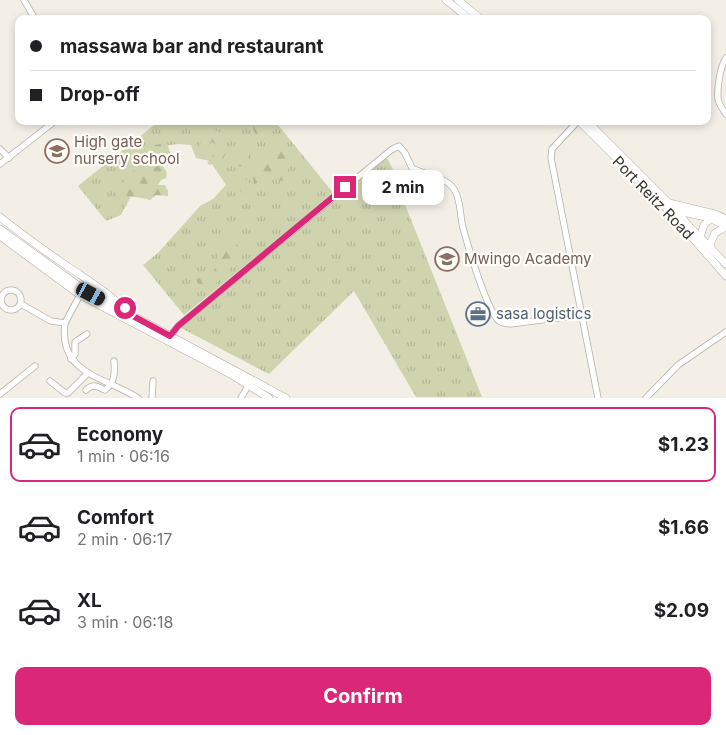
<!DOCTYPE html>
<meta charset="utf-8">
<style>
body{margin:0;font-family:Inter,sans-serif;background:#f6f6f6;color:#202124;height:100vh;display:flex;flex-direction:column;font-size:19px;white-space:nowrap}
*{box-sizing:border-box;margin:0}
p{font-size:16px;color:#757577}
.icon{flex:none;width:28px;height:28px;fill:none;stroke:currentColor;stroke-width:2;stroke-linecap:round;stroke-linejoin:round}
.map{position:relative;height:398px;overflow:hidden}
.details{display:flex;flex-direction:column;background:#fff;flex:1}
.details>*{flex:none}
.guide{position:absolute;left:15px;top:15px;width:696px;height:110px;border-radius:10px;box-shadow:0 2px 8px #0003;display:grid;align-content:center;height:110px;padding:0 15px;background:#fff}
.end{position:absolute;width:22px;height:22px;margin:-11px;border:6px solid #db2777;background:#fff;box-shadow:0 0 0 2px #fff}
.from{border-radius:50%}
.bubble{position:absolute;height:35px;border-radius:10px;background:#fff;box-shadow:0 2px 8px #0003;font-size:16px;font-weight:700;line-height:35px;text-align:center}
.car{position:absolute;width:15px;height:30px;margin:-15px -8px;border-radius:6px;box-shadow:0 0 4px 1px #0007;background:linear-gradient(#222 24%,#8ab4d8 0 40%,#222 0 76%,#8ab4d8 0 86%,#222 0)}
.guide b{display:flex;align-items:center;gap:18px;height:48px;font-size:19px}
.guide b+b{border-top:1px solid #e0e0e0}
.guide i{width:12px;height:12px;background:#202124}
ul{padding:9px 0 0;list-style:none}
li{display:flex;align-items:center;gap:15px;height:75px;margin:0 10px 8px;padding:0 5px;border:2px solid transparent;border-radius:10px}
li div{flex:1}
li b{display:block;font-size:19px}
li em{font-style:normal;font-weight:700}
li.active{border-color:#db2777}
li>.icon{width:45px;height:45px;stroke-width:1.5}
.primary-button{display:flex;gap:10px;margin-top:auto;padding:10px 15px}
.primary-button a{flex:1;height:58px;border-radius:10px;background:#db2777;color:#fff;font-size:20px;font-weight:700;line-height:58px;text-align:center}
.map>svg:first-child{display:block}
.grass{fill:url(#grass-tufts)}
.forest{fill:url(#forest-firs)}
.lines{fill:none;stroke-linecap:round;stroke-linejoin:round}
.minor-casing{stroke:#b4afa7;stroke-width:7}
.major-casing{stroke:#b4afa7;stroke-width:8}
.minor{stroke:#fff;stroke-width:5.5}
.major{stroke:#fff;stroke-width:7}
.route{stroke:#db2777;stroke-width:6}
.labels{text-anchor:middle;stroke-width:4.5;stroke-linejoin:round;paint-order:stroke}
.education-label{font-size:15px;fill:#785e54;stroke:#fffdf9;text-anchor:start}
.street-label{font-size:15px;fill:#363431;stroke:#fffdf9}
.service-label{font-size:15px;fill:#4e5e75;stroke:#fffdf9;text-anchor:start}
</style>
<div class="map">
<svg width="726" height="398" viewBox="0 0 726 398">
<defs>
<pattern id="grass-tufts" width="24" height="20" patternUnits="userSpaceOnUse" patternTransform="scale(1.25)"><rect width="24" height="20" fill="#cfd3ae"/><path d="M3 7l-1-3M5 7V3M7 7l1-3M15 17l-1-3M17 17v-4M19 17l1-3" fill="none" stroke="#b2b696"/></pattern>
<pattern id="forest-firs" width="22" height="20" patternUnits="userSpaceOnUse" patternTransform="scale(1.25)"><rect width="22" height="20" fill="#cfd3ae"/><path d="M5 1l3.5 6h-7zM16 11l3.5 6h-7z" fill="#b2b696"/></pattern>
</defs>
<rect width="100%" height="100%" fill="#f4efe6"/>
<g class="grass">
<polygon points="159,121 275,121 334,194 184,315 143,265 158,253 200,206 213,199 226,185 210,161 196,158 191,145 178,144 157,147 121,215 106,221 78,186"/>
<polygon points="387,158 398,180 399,183 397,185 400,192 482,397 416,397 354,291 269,374 179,327 326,205"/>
</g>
<g class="forest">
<polygon points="236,121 272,121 274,124 273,131 264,135 256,135 253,129 253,123 248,127 241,128"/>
<path d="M211 129C231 133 231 151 219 164L214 163 210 165 207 163 219 150V147L212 142 206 147 208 153 201 154 199 149 203 134Z"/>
<path d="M278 142H287C292 159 290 165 283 181L267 177 254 185 252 170C266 156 270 165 278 142Z"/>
<path d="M167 143 172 158 163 166 167 173 166 178 161 180 158 185H165L168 191V196L156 195 150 200C139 196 126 198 115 192L155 145Z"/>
<polygon points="240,148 247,154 251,163 245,167 237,166 234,156"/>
<polygon points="242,178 248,181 253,190 244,195 236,185"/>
<polygon points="234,236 238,247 230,271 207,290 200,289 196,279 214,273 216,260 222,251 223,242"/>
</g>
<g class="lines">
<g class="minor-casing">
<g id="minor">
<polyline points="24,0 35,19"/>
<path d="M726 58C720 67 717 88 718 99 719 105 723 109 726 114"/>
<polyline points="578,121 552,149 551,158 598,398"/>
<polyline points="0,149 9,158"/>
<polyline points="0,164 55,121"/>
<circle cx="11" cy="300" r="10"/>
<polyline points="21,304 51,321 65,323 80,295"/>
<path d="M65 323C58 374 105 377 138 398"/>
<path d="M170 336 178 326 391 150 399 146 405 153 412 168C425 175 448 177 455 191 461 201 460 217 463 228 468 246 487 311 499 321 503 324 506 323 510 324L581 315"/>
<polyline points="71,359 75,354 75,342 87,334"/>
<polyline points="50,381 65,393 68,393 88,373"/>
<path d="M86 390C93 383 98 387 105 390 115 383 115 372 114 361"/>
<polyline points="0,394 35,366"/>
<polyline points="152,398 153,381"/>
<polyline points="241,398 249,384"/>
<polyline points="646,398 678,365 726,332"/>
</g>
</g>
<g class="major-casing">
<g id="major">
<polyline points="446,0 470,19"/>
<polyline points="458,0 481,19"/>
<polyline points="579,121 668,210 726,276"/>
<polyline points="587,121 669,203 715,214 726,219"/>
<polyline points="674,210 710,218 726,226"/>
<polyline points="676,210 688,225 726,264"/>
<path d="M0 217C23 235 46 252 70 268 89 281 109 293 126 310"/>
<polyline points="0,229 83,289 286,398"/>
<polyline points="0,236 80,295 232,375 269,398"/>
<polyline points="700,237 704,225 712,217"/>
<polyline points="711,248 711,242 715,233 726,227"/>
</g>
</g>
<use href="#minor" class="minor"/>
<use href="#major" class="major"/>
</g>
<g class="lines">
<polyline class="route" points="125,308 133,316 170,336 178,326 345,187"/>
</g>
<defs>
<g id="school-ring" transform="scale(1.25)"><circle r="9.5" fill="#fffdf9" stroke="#8d6e63" stroke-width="1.5"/><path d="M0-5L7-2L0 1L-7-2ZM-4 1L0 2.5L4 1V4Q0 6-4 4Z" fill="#8d6e63"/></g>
<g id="office-ring" transform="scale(1.25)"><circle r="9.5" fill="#fffdf9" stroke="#5c6f8a" stroke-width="1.5"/><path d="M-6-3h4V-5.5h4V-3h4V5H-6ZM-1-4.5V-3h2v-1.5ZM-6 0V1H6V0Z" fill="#5c6f8a"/></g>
</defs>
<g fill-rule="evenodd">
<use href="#school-ring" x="57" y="151"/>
<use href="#school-ring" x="447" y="259"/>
<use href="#office-ring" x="478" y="314"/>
</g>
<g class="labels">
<g class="education-label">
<text x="74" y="147">High gate<tspan x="74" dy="17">nursery school</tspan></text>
<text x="464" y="264">Mwingo Academy</text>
</g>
<g class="street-label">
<text transform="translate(653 198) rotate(46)" y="5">Port Reitz Road</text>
</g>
<g class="service-label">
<text x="496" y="319">sasa logistics</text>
</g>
</g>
</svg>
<i class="end from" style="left:125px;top:308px"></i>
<i class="end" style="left:345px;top:187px"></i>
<div class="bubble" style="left:362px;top:170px;width:82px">2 min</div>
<i class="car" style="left:91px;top:294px;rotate:118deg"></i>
<div class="guide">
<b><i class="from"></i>massawa bar and restaurant</b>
<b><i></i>Drop-off</b>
</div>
</div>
<section class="details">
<ul>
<li class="active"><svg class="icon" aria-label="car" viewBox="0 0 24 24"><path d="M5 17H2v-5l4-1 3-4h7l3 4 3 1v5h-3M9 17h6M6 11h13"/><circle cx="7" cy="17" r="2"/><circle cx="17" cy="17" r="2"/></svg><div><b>Economy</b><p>1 min · 06:16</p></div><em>$1.23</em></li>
<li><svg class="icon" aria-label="car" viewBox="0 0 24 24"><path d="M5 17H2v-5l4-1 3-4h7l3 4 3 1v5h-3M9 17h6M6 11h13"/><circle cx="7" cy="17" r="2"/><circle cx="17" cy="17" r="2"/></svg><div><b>Comfort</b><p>2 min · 06:17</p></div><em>$1.66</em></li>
<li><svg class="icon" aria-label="car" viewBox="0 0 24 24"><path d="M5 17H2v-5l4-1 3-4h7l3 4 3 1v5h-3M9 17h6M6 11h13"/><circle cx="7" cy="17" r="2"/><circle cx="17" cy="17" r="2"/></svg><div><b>XL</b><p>3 min · 06:18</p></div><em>$2.09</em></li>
</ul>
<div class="primary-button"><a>Confirm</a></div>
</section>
